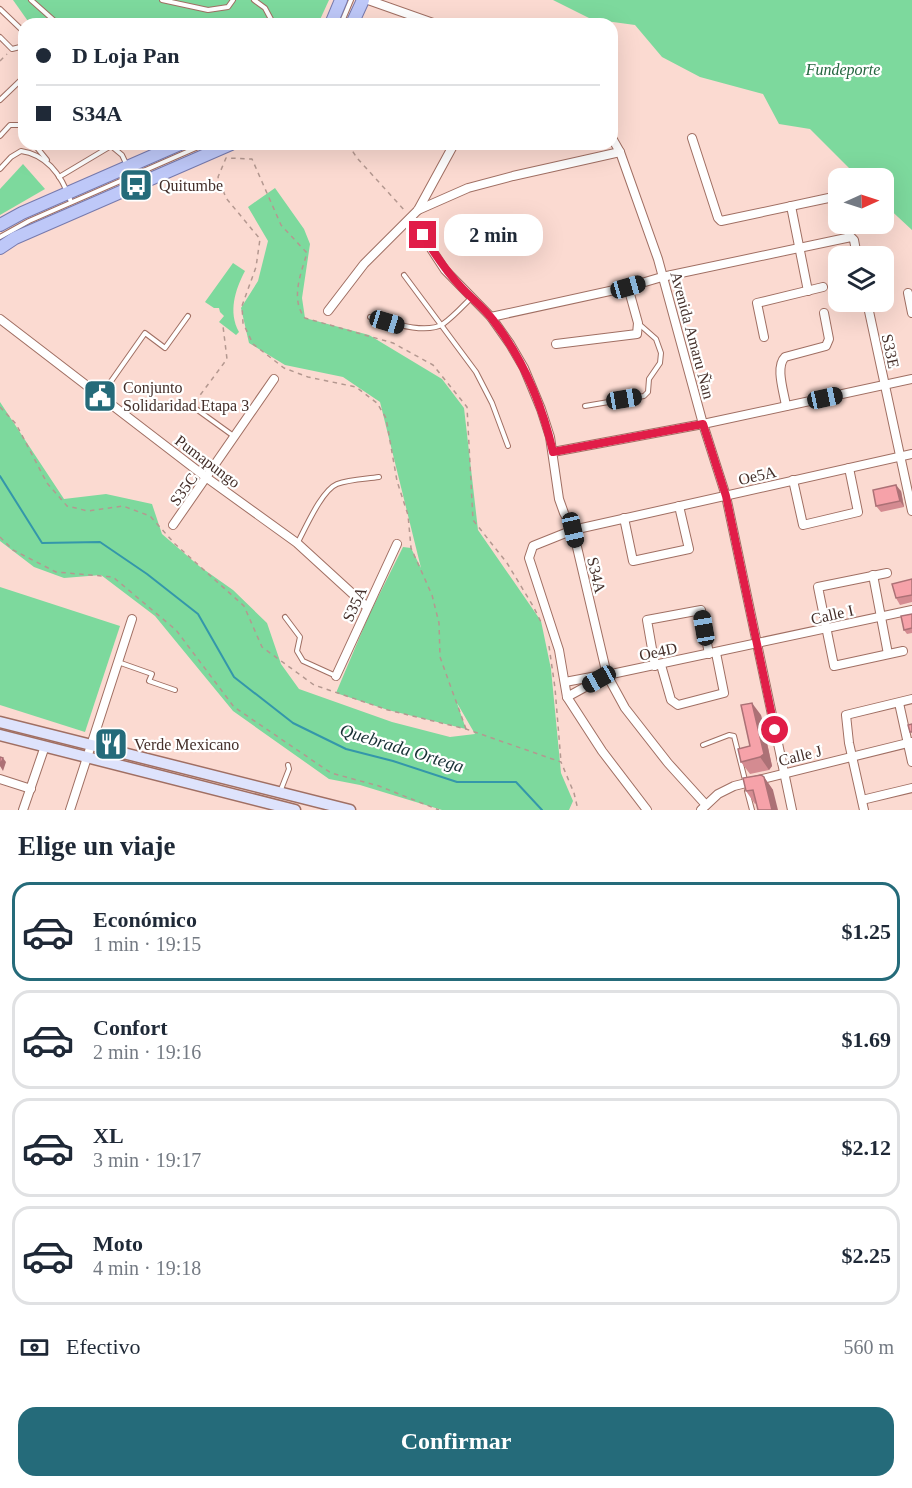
<!DOCTYPE html>
<html lang="es">
<meta charset="utf-8">
<style>
body{margin:0;font-family:Georgia,serif;background:#f6f6f7;color:#1f2937;height:100vh;display:flex;flex-direction:column;font-size:22px;white-space:nowrap}
*{box-sizing:border-box;margin:0}
p{font-size:20px;color:#747a83}
.icon{flex:none;width:33px;height:33px;fill:none;stroke:currentColor;stroke-width:2;stroke-linecap:round;stroke-linejoin:round}
.map{position:relative;height:810px;overflow:hidden}
.details{display:flex;flex-direction:column;background:#fff;flex:1}
.details>*{flex:none}
.hud{position:absolute;left:18px;top:18px;width:600px;height:132px;border-radius:18px;box-shadow:0 6px 24px #0002;display:grid;align-content:center;height:132px;padding:0 18px;background:#fff}
.needle{width:39px;rotate:87deg}
.fabs{position:absolute;left:828px;top:168px;display:grid;gap:12px}
.fabs a{display:grid;place-items:center;width:66px;height:66px;border-radius:12px;background:#fff;box-shadow:0 6px 24px #0002;font-size:30px}
.end{position:absolute;width:27px;height:27px;margin:-14px;border:8px solid #e11d48;background:#fff;box-shadow:0 0 0 3px #fff}
.from{border-radius:50%}
.bubble{position:absolute;height:42px;border-radius:18px;background:#fff;box-shadow:0 6px 24px #0002;font-size:20px;font-weight:800;line-height:42px;text-align:center}
.car{position:absolute;width:18px;height:36px;margin:-18px -9px;border-radius:8px;box-shadow:0 0 4px 2px #0007;background:linear-gradient(#222 24%,#8ab4d8 0 40%,#222 0 76%,#8ab4d8 0 86%,#222 0)}
.hud b{display:flex;align-items:center;gap:21px;height:57px;font-size:22px}
.hud b+b{border-top:2px solid #e0e1e3}
.hud i{width:15px;height:15px;background:#1f2937}
ul{padding:0;list-style:none}
li{display:flex;align-items:center;gap:18px;height:99px;margin:0 12px 9px;padding:0 6px;border:3px solid #e0e1e3;border-radius:18px}
li div{flex:1}
li b{display:block;font-size:22px}
li em{font-style:normal;font-weight:800}
li.selected{border-color:#256b7a}
li>.icon{width:54px;height:54px;stroke-width:1.5}
h2{padding:0 18px;font-size:27px;line-height:72px}
.pay{display:flex;align-items:center;gap:15px;height:66px;padding:0 18px;font-size:22px}
.pay p{margin-inline-start:auto}
.primary-button{display:flex;gap:12px;margin-top:auto;padding:12px 18px}
.primary-button a{flex:1;height:69px;border-radius:18px;background:#256b7a;color:#fff;font-size:24px;font-weight:800;line-height:69px;text-align:center}
.map>svg:first-child{display:block}
.green{fill:#7dd99d}
.lines{fill:none;stroke-linecap:round;stroke-linejoin:round}
.stream{stroke:#3497aa;stroke-width:2}
.service-casing{stroke:#a06f63;stroke-width:6}
.minor-casing{stroke:#a06f63;stroke-width:10}
.secondary-casing{stroke:#a06f63;stroke-width:13}
.primary-casing{stroke:#777aad;stroke-width:14}
.path{stroke:#b49890;stroke-width:1.5;stroke-dasharray:4.5 4.5;stroke-linecap:butt}
.service{stroke:#fff;stroke-width:4}
.minor{stroke:#fff;stroke-width:8}
.secondary{stroke:#dee3fc;stroke-width:10}
.primary{stroke:#bec8f8;stroke-width:12}
.wall{fill:#d48b91}
.shaded-wall{fill:#ac7176}
.building{fill:#f6a2a9;stroke:#ac7176;stroke-width:1.5}
.route{stroke:#e11d48;stroke-width:8}
.labels{text-anchor:middle;stroke-width:4.5;stroke-linejoin:round;paint-order:stroke}
.park-label{font-size:16px;font-style:italic;fill:#24663f;stroke:#fff}
.poi-label{font-size:16px;fill:#442f2a;stroke:#fff;text-anchor:start}
.street-label{font-size:16px;fill:#442f2a;stroke:#fff}
.water-label{font-size:18px;font-style:italic;fill:#183035;stroke:#fff}
</style>
<div class="map">
<svg width="912" height="810" viewBox="0 0 912 810">
<rect width="100%" height="100%" fill="#fbdad1"/>
<g class="green">
<polygon points="13,0 329,0 318,24 30,24"/>
<polygon points="553,0 912,0 912,230 884,204 884,178 859,178 810,129 779,124 763,94 700,77 662,57 635,25 591,19"/>
<polygon points="23,164 45,189 0,215 0,189"/>
<polygon points="275,188 304,229 310,244 302,298 305,318 369,335 442,379 464,408 478,530 541,621 551,669 561,773 573,801 569,810 442,810 360,785 329,779 233,711 155,616 101,575 64,578 34,567 0,541 0,402 64,499 106,494 152,504 162,534 199,566 233,590 267,623 281,664 299,689 392,722 450,737 475,734 457,703 466,729 388,710 336,693 369,615 403,547 411,548 421,568 380,402 343,377 285,365 249,343 241,308 258,281 268,241 248,207"/>
<path d="M233 263 245 271C235 290 228 312 239 332L236 335 219 322 224 316 220 312 219 308H214L205 302Z"/>
<polygon points="0,587 120,626 85,732 0,705"/>
</g>
<g class="lines">
<polyline class="stream" points="0,476 42,543 100,542 147,574 198,614 234,677 293,723 346,749 393,761 457,782 516,782 542,810"/>
<g class="service-casing">
<g id="service">
<polyline points="31,0 58,24"/>
<polyline points="162,0 208,10 228,7 233,0"/>
<polyline points="254,0 265,8 273,23"/>
<polyline points="0,9 24,32"/>
<polyline points="341,24 351,0"/>
<polyline points="0,37 12,49 20,47 24,42"/>
<polyline points="0,100 24,77"/>
<polyline points="0,136 10,125 21,125 24,130"/>
<polyline points="34,144 47,160"/>
<polyline points="110,145 122,155 132,176"/>
<path d="M0 169 11 157 21 151C48 155 63 178 71 202"/>
<polyline points="59,177 111,146"/>
<polyline points="0,237 29,221 205,144"/>
<polyline points="404,275 476,372 492,403 508,446"/>
<path d="M370 317C389 322 425 335 443 324 453 317 463 306 471 298"/>
<polyline points="100,397 145,333 165,348 188,316"/>
<polyline points="192,406 235,437"/>
<polyline points="585,406 644,396 648,392 649,379 660,363 661,353 656,339 639,324"/>
<path d="M298 542C306 527 322 490 337 484 350 479 365 479 379 477"/>
<polyline points="285,617 300,637 297,651 303,661 336,676"/>
<polyline points="118,662 152,674 149,681 175,690"/>
<polyline points="703,745 729,735 734,736 745,780"/>
<polyline points="747,791 752,810"/>
<polyline points="280,792 289,769 288,765"/>
</g>
</g>
<g class="minor-casing">
<g id="minor">
<polyline points="368,0 436,24"/>
<polyline points="612,138 620,152 658,259 703,424 726,496 792,810"/>
<polyline points="692,138 718,218 721,221 838,196"/>
<polyline points="791,206 808,291"/>
<polyline points="418,210 468,188 513,176 620,152"/>
<polyline points="411,218 445,270 491,317 510,344 524,368 541,409 550,437 559,499 564,513 573,530 607,675 625,708 668,763 706,805"/>
<polyline points="908,293 912,313"/>
<polyline points="867,302 912,511"/>
<polyline points="328,311 364,264 418,210 454,144"/>
<polyline points="491,317 628,287 662,277 851,237 854,240 857,256"/>
<polyline points="0,319 207,478 297,543 367,607"/>
<polyline points="764,337 757,303 823,287"/>
<polyline points="556,344 637,334 638,323 628,287"/>
<path d="M786 406C784 392 775 367 785 357L826 346 829 339 824 313"/>
<polyline points="553,452 703,424 912,379"/>
<polyline points="793,480 803,525 858,512 849,468"/>
<polyline points="624,518 633,561 689,549 679,506"/>
<polyline points="173,525 274,379"/>
<polyline points="887,573 818,587 834,666 903,651"/>
<polyline points="873,575 888,654"/>
<polyline points="661,665 671,700 678,705 724,693 716,653"/>
<polyline points="655,666 647,620 701,610 709,654"/>
<polyline points="336,676 397,544"/>
<polyline points="565,682 602,675"/>
<polyline points="567,697 607,675 912,610"/>
<polyline points="899,703 912,762"/>
<polyline points="0,779 31,789"/>
<polyline points="862,800 912,788"/>
<polyline points="23,810 45,746"/>
<polyline points="70,810 132,619"/>
<polyline points="647,810 602,751 567,697 559,650 529,558 533,546 573,530 912,454"/>
<polyline points="701,810 718,794 734,786 912,742"/>
<polyline points="864,810 849,743 846,715 912,699"/>
</g>
</g>
<g class="secondary-casing">
<g id="secondary">
<polyline points="0,722 350,810"/>
<polyline points="0,735 295,810"/>
</g>
</g>
<g class="primary-casing">
<g id="primary">
<polyline points="331,24 341,0"/>
<polyline points="352,24 363,0"/>
<polyline points="0,225 22,213 180,144"/>
<polyline points="0,248 15,238 231,144"/>
</g>
</g>
<g class="path">
<polyline points="0,61 7,54"/>
<polyline points="348,144 357,158 406,212"/>
<polyline points="195,402 227,359 223,326"/>
<polyline points="0,407 16,424 47,483 67,506 88,511 123,506 150,516 175,544 244,606 262,647 314,685 388,710 466,729 561,762 574,793 578,810"/>
<polyline points="0,537 13,550 56,572 113,577 176,630 234,707 331,773 379,786 439,810"/>
<polyline points="549,646 555,688 561,762"/>
<path d="M466 729 440 657 439 623 432 595 411 548 408 515 397 481 386 418 377 403 356 387 308 377 284 368 253 344 243 323 242 306 256 267 260 239 226 198 218 177 226 158 252 159 281 225 307 253C301 273 290 300 305 318L393 343 433 365 467 407 473 520 507 563 533 606 541 622"/>
</g>
<use href="#service" class="service"/>
<use href="#minor" class="minor"/>
<use href="#secondary" class="secondary"/>
<use href="#primary" class="primary"/>
</g>
<g class="wall">
<polygon points="901,491 904,507 881,512 876,506"/>
<polygon points="912,579 912,602 900,605 896,598"/>
<polygon points="912,614 912,633 907,634 904,630"/>
<polygon points="761,715 772,766 769,770 750,774 741,762 750,746"/>
<polygon points="764,777 773,790 755,804 746,791"/>
</g>
<g class="shaded-wall">
<polygon points="896,485 901,491 904,507 900,501"/>
<polygon points="752,703 761,715 772,766 769,770 760,757"/>
<polygon points="3,758 6,762 3,771 0,766"/>
<polygon points="764,777 773,790 778,810 772,810"/>
</g>
<g class="building">
<polygon points="896,485 900,501 876,506 873,490"/>
<polygon points="912,579 912,595 896,598 892,584"/>
<polygon points="912,614 912,628 904,630 901,616"/>
<polygon points="752,703 764,754 760,757 741,762 738,749 750,746 741,705"/>
<polygon points="912,724 912,732 910,732 908,725"/>
<polygon points="0,757 3,758 0,766"/>
<polygon points="761,775 764,777 772,810 758,810 753,790 746,791 743,778"/>
</g>
<g class="lines">
<path class="route" d="M423 235C434 253 446 271 461 287 471 298 484 308 493 320 523 359 542 404 553 452L703 424 726 496 775 730"/>
</g>
<defs>
<g id="bus-square" transform="scale(1.725)"><rect x="-9" y="-9" width="18" height="18" rx="4" fill="#256b7a" stroke="#fff"/><path d="M-5-6H5V4H4V6H2V4H-2V6H-4V4H-5ZM-3.5-4V0h7V-4ZM-3.5 1.2v1.5H-2V1.2ZM2 1.2v1.5H3.5V1.2Z" fill="#fff"/></g>
<g id="civic-square" transform="scale(1.725)"><rect x="-9" y="-9" width="18" height="18" rx="4" fill="#256b7a" stroke="#fff"/><path d="M-.6-6.5H3V-4.5H.6V-3L4-1V1h2V6H-6V1h2V-1L-.6-3ZM-1.2 2.5V6h2.4V2.5Z" fill="#fff"/></g>
<g id="restaurant-square" transform="scale(1.725)"><rect x="-9" y="-9" width="18" height="18" rx="4" fill="#256b7a" stroke="#fff"/><path d="M-5-6h1v4h1v-4h1v4h1v-4h1v5L-1.5 .5V6h-2V.5L-5-1ZM5-6V6H3V1.5H1.5Q1.5-4 5-6Z" fill="#fff"/></g>
</defs>
<g fill-rule="evenodd">
<use href="#bus-square" x="136" y="185"/>
<use href="#civic-square" x="100" y="396"/>
<use href="#restaurant-square" x="111" y="744"/>
</g>
<g class="labels">
<g class="park-label">
<text x="843" y="75">Fundeporte</text>
</g>
<g class="poi-label">
<text x="159" y="191">Quitumbe</text>
<text x="123" y="393">Conjunto<tspan x="123" dy="18">Solidaridad Etapa 3</tspan></text>
<text x="134" y="750">Verde Mexicano</text>
</g>
<g class="street-label">
<text transform="translate(693 335) rotate(75)" y="6">Avenida Amaru Ñan</text>
<text transform="translate(891 351) rotate(78)" y="6">S33E</text>
<text transform="translate(208 461) rotate(37)" y="6">Pumapungo</text>
<text transform="translate(757 475) rotate(-13)" y="6">Oe5A</text>
<text transform="translate(183 489) rotate(-54)" y="6">S35C</text>
<text transform="translate(597 575) rotate(77)" y="6">S34A</text>
<text transform="translate(354 604) rotate(-65)" y="6">S35A</text>
<text transform="translate(832 614) rotate(-13)" y="6">Calle I</text>
<text transform="translate(658 651) rotate(-12)" y="6">Oe4D</text>
<text transform="translate(800 755) rotate(-14)" y="6">Calle J</text>
</g>
<g class="water-label">
<text transform="translate(402 748) rotate(17)" y="6">Quebrada Ortega</text>
</g>
</g>
</svg>
<div class="fabs">
<a><svg class="needle" viewBox="-14 -14 28 28"><path d="M0-13l5 13h-10z" fill="#e53935"/><path d="M0 13l5-13h-10z" fill="#747a83"/></svg></a>
<a><svg class="icon" aria-label="layers" viewBox="0 0 24 24"><path d="M12 4l9 5-9 5-9-5zM3 14l9 5 9-5"/></svg></a>
</div>
<i class="end from" style="left:775px;top:730px"></i>
<i class="end" style="left:423px;top:235px"></i>
<div class="bubble" style="left:444px;top:214px;width:99px">2 min</div>
<i class="car" style="left:628px;top:287px;rotate:74deg"></i>
<i class="car" style="left:387px;top:322px;rotate:107deg"></i>
<i class="car" style="left:825px;top:398px;rotate:78deg"></i>
<i class="car" style="left:624px;top:399px;rotate:80deg"></i>
<i class="car" style="left:573px;top:530px;rotate:167deg"></i>
<i class="car" style="left:704px;top:628px;rotate:350deg"></i>
<i class="car" style="left:599px;top:679px;rotate:241deg"></i>
<div class="hud">
<b><i class="from"></i>D Loja Pan</b>
<b><i></i>S34A</b>
</div>
</div>
<section class="details">
<h2>Elige un viaje</h2>
<ul>
<li class="selected"><svg class="icon" aria-label="car" viewBox="0 0 24 24"><path d="M5 17H2v-5l4-1 3-4h7l3 4 3 1v5h-3M9 17h6M6 11h13"/><circle cx="7" cy="17" r="2"/><circle cx="17" cy="17" r="2"/></svg><div><b>Económico</b><p>1 min · 19:15</p></div><em>$1.25</em></li>
<li><svg class="icon" aria-label="car" viewBox="0 0 24 24"><path d="M5 17H2v-5l4-1 3-4h7l3 4 3 1v5h-3M9 17h6M6 11h13"/><circle cx="7" cy="17" r="2"/><circle cx="17" cy="17" r="2"/></svg><div><b>Confort</b><p>2 min · 19:16</p></div><em>$1.69</em></li>
<li><svg class="icon" aria-label="car" viewBox="0 0 24 24"><path d="M5 17H2v-5l4-1 3-4h7l3 4 3 1v5h-3M9 17h6M6 11h13"/><circle cx="7" cy="17" r="2"/><circle cx="17" cy="17" r="2"/></svg><div><b>XL</b><p>3 min · 19:17</p></div><em>$2.12</em></li>
<li><svg class="icon" aria-label="car" viewBox="0 0 24 24"><path d="M5 17H2v-5l4-1 3-4h7l3 4 3 1v5h-3M9 17h6M6 11h13"/><circle cx="7" cy="17" r="2"/><circle cx="17" cy="17" r="2"/></svg><div><b>Moto</b><p>4 min · 19:18</p></div><em>$2.25</em></li>
</ul>
<div class="pay"><svg class="icon" aria-label="cash" viewBox="0 0 24 24"><path d="M3 7h18v10H3z"/><circle cx="12" cy="12" r="2"/></svg>Efectivo<p>560 m</p></div>
<div class="primary-button"><a>Confirmar</a></div>
</section>
